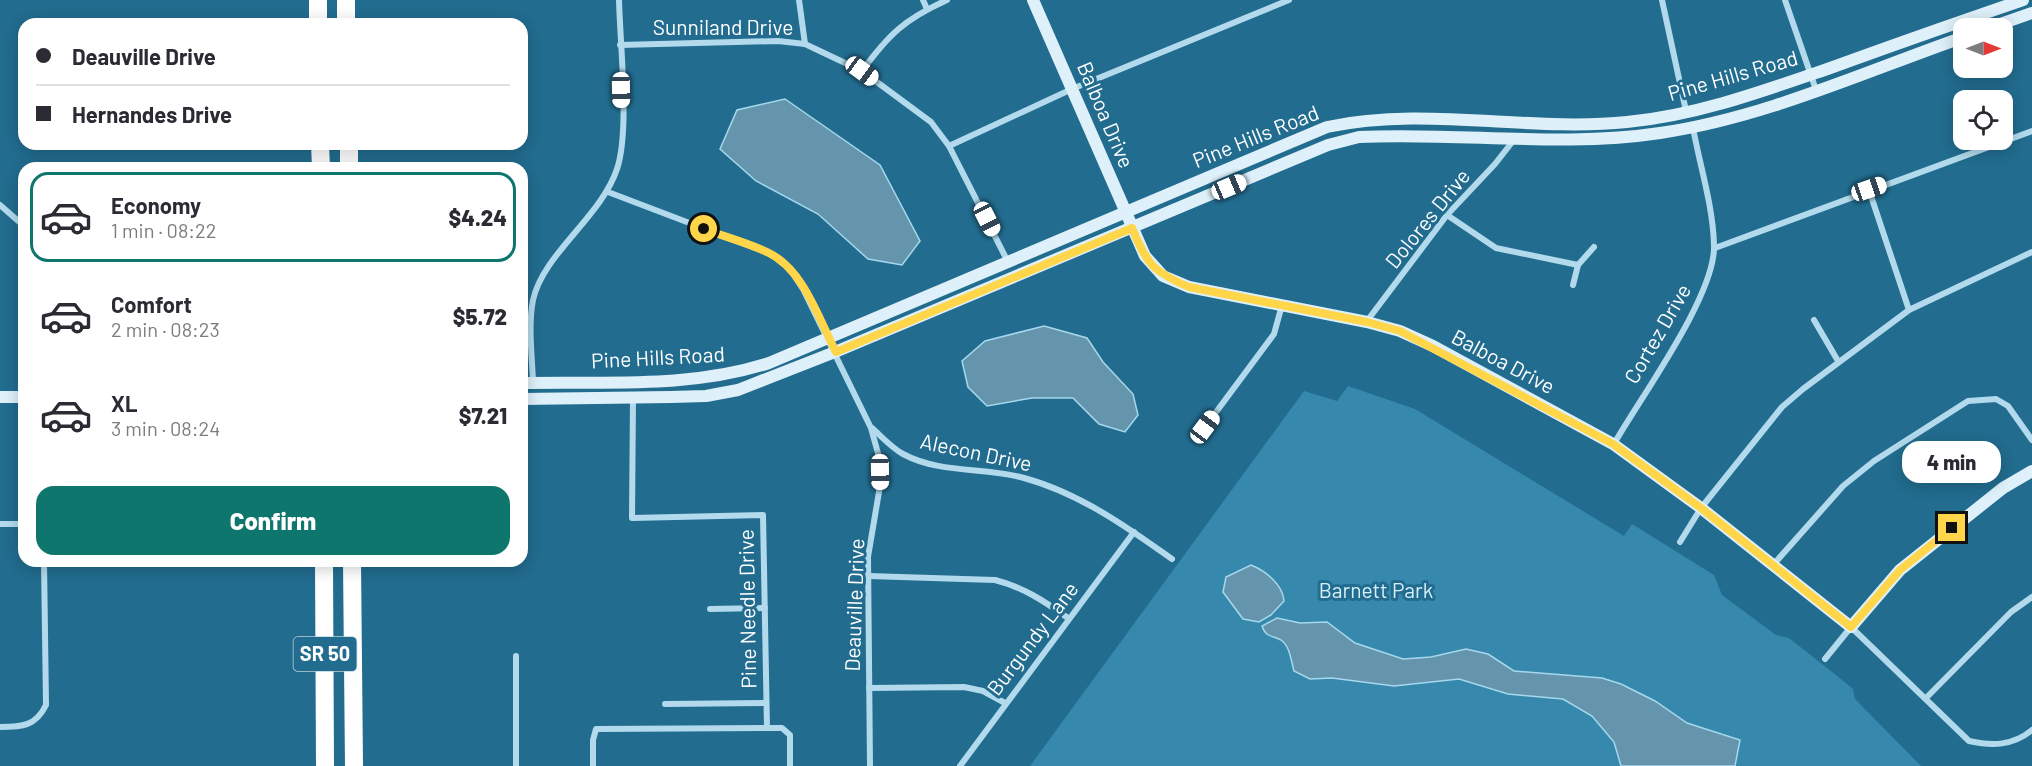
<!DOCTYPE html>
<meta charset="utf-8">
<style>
body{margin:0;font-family:Barlow,sans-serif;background:#f2f2f3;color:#2b2b33;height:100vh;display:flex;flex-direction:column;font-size:22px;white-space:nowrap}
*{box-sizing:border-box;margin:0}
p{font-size:20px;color:#7c7c81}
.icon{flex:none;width:33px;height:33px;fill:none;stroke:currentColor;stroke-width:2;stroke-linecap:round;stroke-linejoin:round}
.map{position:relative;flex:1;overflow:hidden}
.side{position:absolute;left:18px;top:162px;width:510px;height:405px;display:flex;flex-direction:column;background:#fff;border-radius:18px;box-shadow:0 3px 15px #0003}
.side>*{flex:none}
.guide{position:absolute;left:18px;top:18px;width:510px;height:132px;border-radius:18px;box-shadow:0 3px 15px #0003;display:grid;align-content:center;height:132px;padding:0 18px;background:#fff}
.needle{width:39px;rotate:90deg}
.fabs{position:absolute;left:1953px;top:18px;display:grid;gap:12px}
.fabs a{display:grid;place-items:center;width:60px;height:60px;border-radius:12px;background:#fff;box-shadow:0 3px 15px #0003;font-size:30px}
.end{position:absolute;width:27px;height:27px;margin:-14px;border:8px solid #ffd54a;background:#111;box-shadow:0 0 0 3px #111}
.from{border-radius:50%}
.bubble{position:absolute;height:42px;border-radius:18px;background:#fff;box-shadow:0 3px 15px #0003;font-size:20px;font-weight:800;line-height:42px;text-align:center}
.car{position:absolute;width:18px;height:36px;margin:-18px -9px;border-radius:8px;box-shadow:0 0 4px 2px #0007;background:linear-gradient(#fff 24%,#345 0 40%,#fff 0 76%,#345 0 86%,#fff 0)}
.guide b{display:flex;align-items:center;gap:21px;height:57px;font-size:22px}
.guide b+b{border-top:2px solid #e1e1e2}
.guide i{width:15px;height:15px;background:#2b2b33}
ul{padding:10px 0 0;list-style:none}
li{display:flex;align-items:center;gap:18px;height:90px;margin:0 12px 9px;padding:0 6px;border:3px solid transparent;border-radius:18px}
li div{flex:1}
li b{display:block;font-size:22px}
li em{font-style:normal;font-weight:800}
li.current{border-color:#0f766e}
li>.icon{width:54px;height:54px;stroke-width:1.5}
.action{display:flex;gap:12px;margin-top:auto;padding:12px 18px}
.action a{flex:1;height:69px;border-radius:18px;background:#0f766e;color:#fff;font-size:24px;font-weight:800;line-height:69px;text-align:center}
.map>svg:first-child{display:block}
.green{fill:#3688ac}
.water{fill:#6495ac;stroke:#a6d8ed;stroke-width:1.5}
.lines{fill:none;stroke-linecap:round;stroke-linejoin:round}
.street{stroke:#b2daec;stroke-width:6}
.secondary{stroke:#def0f9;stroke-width:12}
.highway{stroke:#fff;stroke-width:18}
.route{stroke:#ffd54a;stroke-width:8}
.labels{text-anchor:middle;stroke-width:6;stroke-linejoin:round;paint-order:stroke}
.shield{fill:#226c8f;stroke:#bdd3dd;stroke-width:1.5}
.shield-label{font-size:20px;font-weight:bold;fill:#fff}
.street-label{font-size:21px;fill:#fff;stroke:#226c8f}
.park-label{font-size:21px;fill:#d7eff9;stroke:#226c8f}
</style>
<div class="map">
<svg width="2032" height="766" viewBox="0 0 2032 766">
<rect width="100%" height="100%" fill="#226c8f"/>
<polygon class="green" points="1348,386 1415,409 1624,536 1632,524 1714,575 1722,595 1776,635 1789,638 1841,679 1853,689 1855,699 1921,766 1030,766 1304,391 1337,401"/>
<g class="water">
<polygon points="785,99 880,165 920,241 902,265 868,259 818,214 756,181 720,149 737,110"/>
<polygon points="1044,326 1087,338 1103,362 1133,394 1138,415 1125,432 1099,424 1073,398 1032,398 987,406 968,387 962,361 985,341"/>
<path d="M1251 565C1266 571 1283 585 1284 601L1271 615 1259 622 1243 619 1223 592 1226 577Z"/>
<path d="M1277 618 1300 623 1327 622 1355 643 1403 659 1431 657 1466 649 1488 654 1514 671 1602 678 1621 684 1655 701 1687 723 1740 740 1735 766H1621L1614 742 1592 716 1563 699 1508 694 1459 679 1394 686 1332 678 1310 679 1294 671C1291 661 1290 646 1281 640 1272 635 1266 638 1262 626Z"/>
</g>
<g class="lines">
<g class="street">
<polyline points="799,0 805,44"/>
<polyline points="923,0 927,9"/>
<polyline points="1662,0 1686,111"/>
<polyline points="1785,0 1816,90"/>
<polyline points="620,45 778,41 805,44 862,71 931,122 949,146 1008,262"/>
<path d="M862 71C889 34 905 19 947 0"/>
<polyline points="949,146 1072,89 1289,0"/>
<polyline points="1869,190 1909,310"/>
<polyline points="608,192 771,254 790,269 803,289 871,428 879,457 880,486 868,557 870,766"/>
<polyline points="0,205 24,226"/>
<polyline points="1447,215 1496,248 1578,265"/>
<polyline points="1715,248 2032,131"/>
<polyline points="1573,285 1578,265 1594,247"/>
<polyline points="1814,320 1838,361"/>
<polyline points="1367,321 1447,215 1495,164 1513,141"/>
<path d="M533 382C532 356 528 325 533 300 543 254 601 217 617 169 630 130 620 44 619 0"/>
<polyline points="633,398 632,518 763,515 767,728"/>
<polyline points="1205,427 1274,334 1282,305"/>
<path d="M872 428C882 437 892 448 903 454 940 474 985 467 1024 478 1079 493 1127 527 1172 559"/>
<path d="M1614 444C1640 398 1716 295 1714 245 1713 206 1700 166 1693 128"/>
<polyline points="0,524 24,524"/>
<polyline points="1680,542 1701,508 1782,407 1803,389 1909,310 2032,252"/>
<polyline points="1773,565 1843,486 1874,461 1968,401 1996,399 2008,406 2032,440"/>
<path d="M868 576 995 580C1023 587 1044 601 1068 618"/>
<polyline points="710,609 765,608"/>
<polyline points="516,656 516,766"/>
<path d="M1825 659 1851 627 1969 741C1992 746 2013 746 2032 730"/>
<polyline points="869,688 964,687 983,691 1005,703"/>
<polyline points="1927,697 2011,612 2032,597"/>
<polyline points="665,704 766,703"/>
<path d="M0 727C22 727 36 726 46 705L44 561"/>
<polyline points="593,766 593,740 596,729 767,728 782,728 790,735 790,766"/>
<polyline points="960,766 1134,532"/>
</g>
<g class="secondary">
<polyline points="1033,0 1145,256 1163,276 1189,287 1367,322 1400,331 1433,346 1613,444 1701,508 1851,627 1900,570 2003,488 2032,471"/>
<polyline points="1989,28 2032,13"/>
<path d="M522 383C604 381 689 389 769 363L1327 127C1426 106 1528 132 1627 122 1699 115 1766 90 1833 67 1896 44 1959 22 2023 0"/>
<polyline points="0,397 24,397"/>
<path d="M522 399 671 397 706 396 738 390 835 352 1328 145 1359 137C1459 132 1561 148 1660 133 1764 118 1864 72 1964 37"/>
</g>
<g class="highway">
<polyline points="318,0 318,24"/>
<polyline points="346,0 346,24"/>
<polyline points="320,144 321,168"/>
<polyline points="349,144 349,168"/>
<polyline points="324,561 325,766"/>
<polyline points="352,561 354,766"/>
</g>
</g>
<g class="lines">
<path class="route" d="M704 229C725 237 749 243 769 253 804 270 819 320 836 352L1132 228C1147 264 1153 272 1189 287L1367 322 1400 331 1613 444 1701 508 1851 627 1900 570 1952 528"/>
</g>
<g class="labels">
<rect class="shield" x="293.5" y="637" width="63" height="34" rx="4.5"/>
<g class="shield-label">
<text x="325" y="661">SR 50</text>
</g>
<g class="street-label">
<text x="723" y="35">Sunniland Drive</text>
<text transform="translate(1733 76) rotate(-16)" y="7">Pine Hills Road</text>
<text transform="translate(1105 115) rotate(67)" y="7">Balboa Drive</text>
<text transform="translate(1256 137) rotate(-22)" y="7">Pine Hills Road</text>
<text transform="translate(1428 219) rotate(-51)" y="7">Dolores Drive</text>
<text transform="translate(1658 334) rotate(-60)" y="7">Cortez Drive</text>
<text transform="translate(658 358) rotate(-3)" y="7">Pine Hills Road</text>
<text transform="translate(1503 362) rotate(28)" y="7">Balboa Drive</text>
<text transform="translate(976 453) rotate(12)" y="7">Alecon Drive</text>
<text transform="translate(855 605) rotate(-88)" y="7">Deauville Drive</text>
<text transform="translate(748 609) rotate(-91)" y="7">Pine Needle Drive</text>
<text transform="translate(1033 639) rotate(-53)" y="7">Burgundy Lane</text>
</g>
<g class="park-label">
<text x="1376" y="598">Barnett Park</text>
</g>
</g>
</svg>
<div class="fabs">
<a><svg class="needle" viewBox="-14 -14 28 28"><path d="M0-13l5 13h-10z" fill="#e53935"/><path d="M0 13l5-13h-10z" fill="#7c7c81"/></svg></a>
<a><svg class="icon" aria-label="locate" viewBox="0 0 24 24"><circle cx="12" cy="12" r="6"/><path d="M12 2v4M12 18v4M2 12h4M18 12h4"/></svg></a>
</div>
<i class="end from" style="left:704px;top:229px"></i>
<i class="end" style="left:1952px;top:528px"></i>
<div class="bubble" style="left:1902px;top:441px;width:99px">4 min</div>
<i class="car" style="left:862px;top:71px;rotate:126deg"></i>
<i class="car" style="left:621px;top:90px;rotate:179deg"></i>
<i class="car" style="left:1229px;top:187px;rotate:67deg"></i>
<i class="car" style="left:1869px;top:189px;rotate:71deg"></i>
<i class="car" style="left:987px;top:219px;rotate:153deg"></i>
<i class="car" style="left:1205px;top:427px;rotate:37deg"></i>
<i class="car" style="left:880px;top:472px;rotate:179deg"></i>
<div class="guide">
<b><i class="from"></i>Deauville Drive</b>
<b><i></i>Hernandes Drive</b>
</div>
<section class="side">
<ul>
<li class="current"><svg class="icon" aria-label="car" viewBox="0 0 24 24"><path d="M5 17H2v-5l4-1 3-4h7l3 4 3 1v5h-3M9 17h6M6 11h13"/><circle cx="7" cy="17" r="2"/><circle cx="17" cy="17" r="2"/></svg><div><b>Economy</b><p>1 min · 08:22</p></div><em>$4.24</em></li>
<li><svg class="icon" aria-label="car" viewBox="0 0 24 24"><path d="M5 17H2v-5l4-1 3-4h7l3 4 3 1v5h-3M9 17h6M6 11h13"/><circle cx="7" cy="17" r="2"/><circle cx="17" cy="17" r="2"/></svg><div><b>Comfort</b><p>2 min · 08:23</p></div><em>$5.72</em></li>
<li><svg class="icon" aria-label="car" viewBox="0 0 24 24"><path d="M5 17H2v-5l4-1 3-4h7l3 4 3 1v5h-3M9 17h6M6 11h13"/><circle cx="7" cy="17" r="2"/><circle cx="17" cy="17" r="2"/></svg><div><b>XL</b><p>3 min · 08:24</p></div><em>$7.21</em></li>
</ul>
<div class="action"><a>Confirm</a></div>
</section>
</div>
